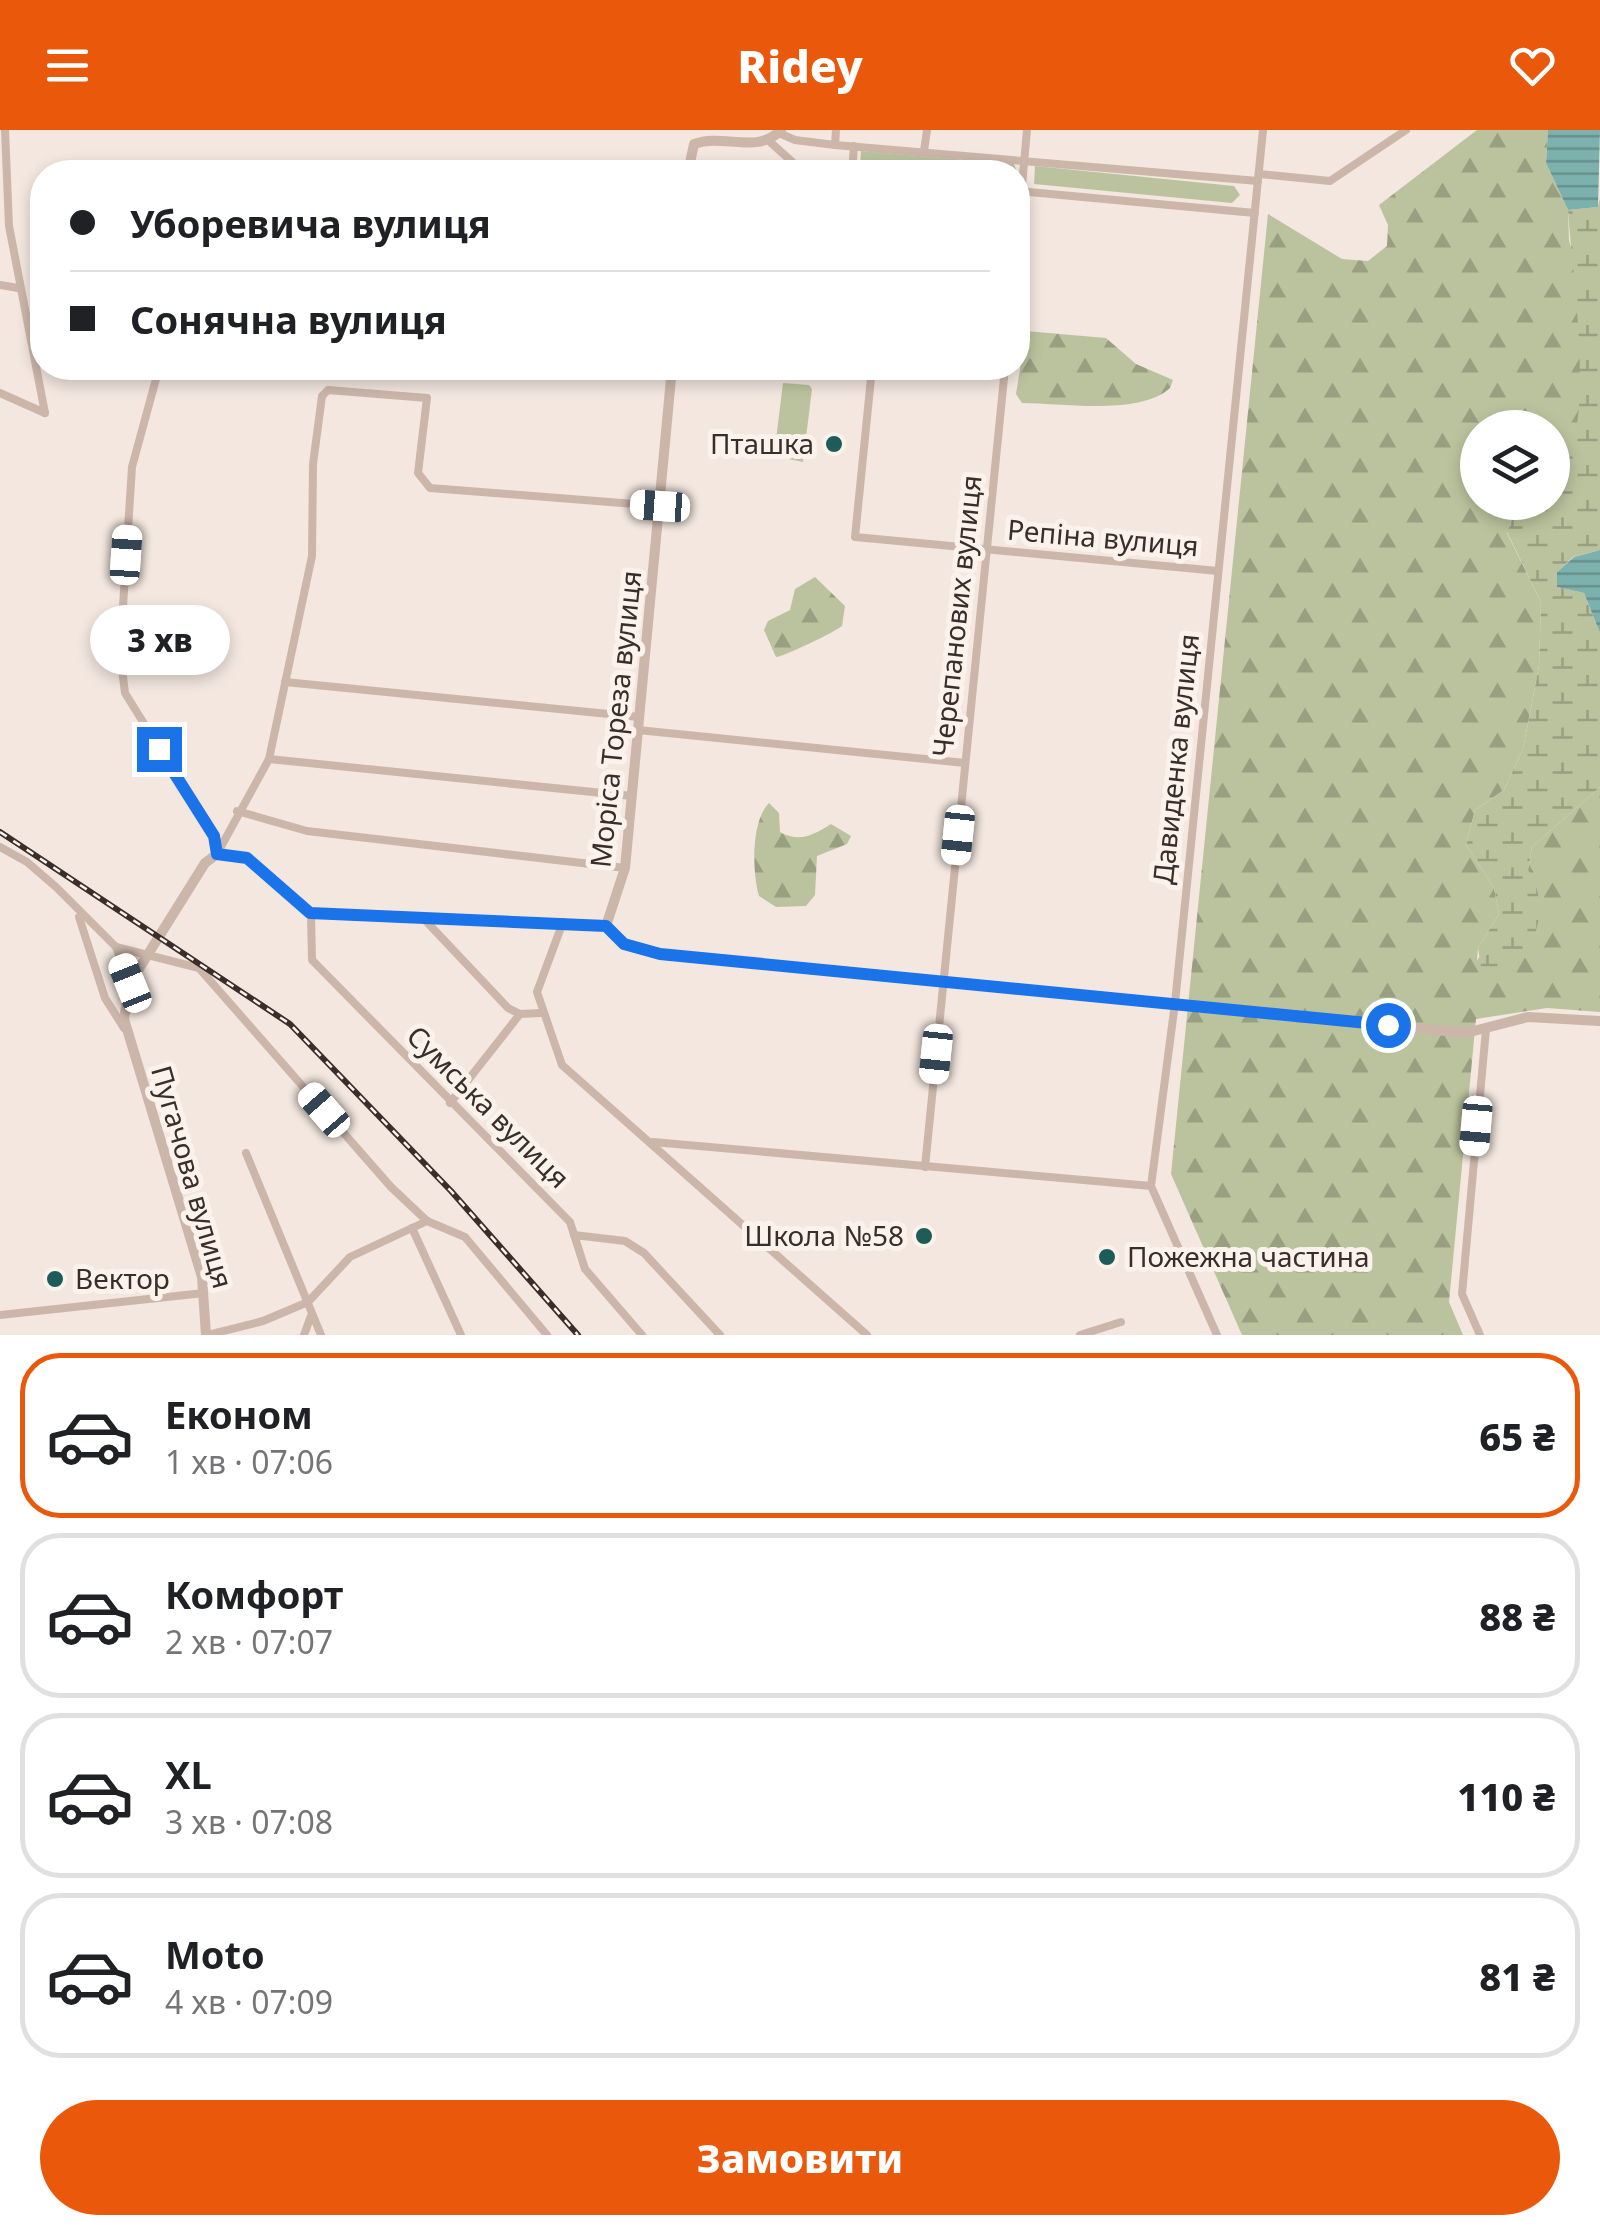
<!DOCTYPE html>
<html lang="uk">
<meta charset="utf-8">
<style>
body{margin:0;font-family:"Noto Sans",sans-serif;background:#f2f2f2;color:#202124;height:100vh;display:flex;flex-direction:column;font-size:38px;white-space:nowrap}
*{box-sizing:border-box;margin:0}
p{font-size:32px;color:#757577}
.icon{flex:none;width:55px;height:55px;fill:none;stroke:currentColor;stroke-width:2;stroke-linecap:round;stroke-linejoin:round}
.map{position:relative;height:1205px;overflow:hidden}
.panel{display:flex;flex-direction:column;background:#fff;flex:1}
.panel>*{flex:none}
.guide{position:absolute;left:30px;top:30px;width:1000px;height:220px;border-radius:40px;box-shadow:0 5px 15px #0003;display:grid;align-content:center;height:220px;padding:0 40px;background:#fff}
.controls{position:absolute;left:1460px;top:280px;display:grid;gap:20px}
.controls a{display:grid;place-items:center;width:110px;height:110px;border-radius:50%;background:#fff;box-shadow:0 5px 15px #0003;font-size:50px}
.end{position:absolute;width:45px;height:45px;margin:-22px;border:12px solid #1a73e8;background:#fff;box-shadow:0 0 0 5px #fff}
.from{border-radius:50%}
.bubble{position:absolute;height:70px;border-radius:35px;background:#fff;box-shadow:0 5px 15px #0003;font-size:32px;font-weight:800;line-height:70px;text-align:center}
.car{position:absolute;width:30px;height:60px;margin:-30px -15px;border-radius:12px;box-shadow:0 0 8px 2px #0007;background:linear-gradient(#fff 24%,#345 0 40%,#fff 0 76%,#345 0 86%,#fff 0)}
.guide b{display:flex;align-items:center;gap:35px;height:95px;font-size:38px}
.guide b+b{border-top:2px solid #e0e0e0}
.guide i{width:25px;height:25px;background:#202124}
ul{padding:18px 0 0;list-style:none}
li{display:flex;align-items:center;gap:30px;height:165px;margin:0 20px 15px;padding:0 20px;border:5px solid #e0e0e0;border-radius:40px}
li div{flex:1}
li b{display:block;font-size:38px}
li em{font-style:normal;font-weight:800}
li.active{border-color:#ea580c}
li>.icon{width:90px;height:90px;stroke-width:1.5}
.button{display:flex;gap:20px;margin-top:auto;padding:20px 40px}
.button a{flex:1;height:115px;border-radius:60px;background:#ea580c;color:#fff;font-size:40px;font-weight:800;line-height:115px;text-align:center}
header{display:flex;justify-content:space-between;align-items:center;height:130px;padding:0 40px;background:#ea580c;color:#fff;font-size:45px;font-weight:800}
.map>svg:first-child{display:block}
.green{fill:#bbc39e}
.forest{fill:url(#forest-firs)}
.wetland{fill:url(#wetland-marsh)}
.water{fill:url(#water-rules)}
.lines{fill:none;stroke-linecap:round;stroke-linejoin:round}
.minor{stroke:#ccb6aa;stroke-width:8}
.tertiary{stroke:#ccb6aa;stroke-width:10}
.rail-casing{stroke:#3a2d2a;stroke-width:6}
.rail{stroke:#fbf2ec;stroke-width:2.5;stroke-dasharray:8;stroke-linecap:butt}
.route{stroke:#1a73e8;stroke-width:12}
.poi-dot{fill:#1e5c59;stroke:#fbf2ec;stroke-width:4}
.labels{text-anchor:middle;stroke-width:10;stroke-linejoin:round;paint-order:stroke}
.poi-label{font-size:28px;fill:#3a2d2a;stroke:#fbf2ec;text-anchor:end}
.street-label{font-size:28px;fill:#3a2d2a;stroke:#fbf2ec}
</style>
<header><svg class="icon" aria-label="menu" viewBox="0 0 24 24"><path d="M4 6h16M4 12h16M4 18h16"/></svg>Ridey<svg class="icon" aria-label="heart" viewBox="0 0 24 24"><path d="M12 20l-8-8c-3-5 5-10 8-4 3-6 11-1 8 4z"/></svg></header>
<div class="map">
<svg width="1600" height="1205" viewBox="0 0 1600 1205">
<defs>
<pattern id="forest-firs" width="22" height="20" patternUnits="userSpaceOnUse" patternTransform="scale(2.5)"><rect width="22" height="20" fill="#bbc39e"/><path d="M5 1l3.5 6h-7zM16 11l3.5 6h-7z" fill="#999f81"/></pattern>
<pattern id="wetland-marsh" width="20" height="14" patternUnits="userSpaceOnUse" patternTransform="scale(2.5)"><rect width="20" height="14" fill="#bbc39e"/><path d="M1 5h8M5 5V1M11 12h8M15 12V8" fill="none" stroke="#999f81"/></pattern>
<pattern id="water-rules" width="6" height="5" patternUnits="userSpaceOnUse" patternTransform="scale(2.5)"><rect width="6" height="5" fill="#7db1ad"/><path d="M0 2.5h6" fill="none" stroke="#67908d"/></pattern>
</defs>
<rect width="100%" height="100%" fill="#f3e7df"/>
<g class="green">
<polygon points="861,21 1014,34 1019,47 1018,42 860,39"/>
<polygon points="1035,36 1234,56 1240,65 1232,73 1034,54"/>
<polygon points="783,253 809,255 812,259 803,332 774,326"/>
</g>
<g class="forest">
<polygon points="1477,0 1548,0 1546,33 1568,80 1569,110 1586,172 1594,258 1589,313 1553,354 1552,298 1478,298 1478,372 1519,373 1507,403 1541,472 1539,536 1523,619 1504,660 1475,680 1466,715 1494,758 1499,784 1478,818 1477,831 1528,740 1532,717 1600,657 1600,882 1547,878 1476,889 1449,1172 1463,1205 1242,1205 1171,1044 1268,84 1342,129 1368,131 1387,116 1388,95 1379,75"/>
<path d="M1026 201 1106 208 1136 234 1173 250 1170 258C1140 286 1061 273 1022 273L1016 264Z"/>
<path d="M815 447 845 476 842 496C835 502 783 527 776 527L764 500 768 491 790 480 795 459Z"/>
<path d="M769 673 779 683 780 702C800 713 813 705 831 694L851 706 847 714 817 726 815 765 806 776 776 777 759 766C752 742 751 691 769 673Z"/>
</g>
<path class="wetland" d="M1600 68V420L1573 427 1557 442V457L1584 463 1600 503V657L1532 717 1528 740C1555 780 1532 840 1483 849L1478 818 1499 784 1494 758 1466 715 1475 680 1504 660 1523 619 1539 536 1541 472 1507 402 1519 373 1552 372 1553 354C1600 313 1572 148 1568 80L1598 77Z"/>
<g class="water">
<polygon points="1548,0 1600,0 1598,77 1568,80 1546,33"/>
<polygon points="1600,420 1600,503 1584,463 1557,457 1557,442 1574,427"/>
</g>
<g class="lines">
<g class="minor">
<polyline points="5,0 9,96 45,283"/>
<polyline points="779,3 795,10 835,15 1258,51"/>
<polyline points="769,11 799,38 852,42"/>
<polyline points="835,15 836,0"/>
<polyline points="924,21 927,0"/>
<polyline points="852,42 854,16"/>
<polyline points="1259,44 1330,51 1406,0"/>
<polyline points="1018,61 1255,83"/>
<polyline points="1018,100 1027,0"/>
<polyline points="0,155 18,158"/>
<polyline points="159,238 132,337 120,523 125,563 214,706 217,724"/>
<polyline points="872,238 855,407 1218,441"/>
<polyline points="933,238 1004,245"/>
<polyline points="0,263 45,283"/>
<polyline points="285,552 639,587"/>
<polyline points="638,600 965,633"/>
<polyline points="269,629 632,666"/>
<polyline points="237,681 307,701 625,738"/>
<polyline points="0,717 27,732 56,757 116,817 199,838 391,1057 427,1091 465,1107 547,1205"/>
<polyline points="217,724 269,629 312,426 313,334 322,266 328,260 427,268 418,343 430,358 660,376"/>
<polyline points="311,783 312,830 570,1092 585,1139 642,1205"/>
<polyline points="79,787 105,868 124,898"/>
<polyline points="424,789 508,878 520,884 541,883"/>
<polyline points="563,792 537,862 562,935 867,1205"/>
<polyline points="116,817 130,853"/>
<polyline points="450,973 520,884"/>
<polyline points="653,1012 1151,1056"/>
<polyline points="246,1023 321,1205"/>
<polyline points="925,1037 1005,238"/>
<polyline points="412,1098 461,1205"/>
<polyline points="574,1105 625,1111 644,1123 720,1205"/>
<polyline points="0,1185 204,1163"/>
<polyline points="208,1205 263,1191 308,1172 350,1127 427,1091"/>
<polyline points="304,1205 311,1186"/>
<polyline points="1080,1205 1121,1192"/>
<polyline points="1217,1205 1151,1056 1175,873 1263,0"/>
<polyline points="1480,1205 1462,1164 1486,899"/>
</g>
<g class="tertiary">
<path d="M688 42 694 14C724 3 757 25 781 0"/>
<polyline points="606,796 624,814 661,824 1466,903 1528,887 1600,891"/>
<polyline points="206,1205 202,1147 124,889 130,853 205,733 217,724 247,728 311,783 606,796 625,738 672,238"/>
</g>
<g class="rail-casing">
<polyline id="rail" points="0,702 290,894 451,1061 578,1205"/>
</g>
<use href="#rail" class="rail"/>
</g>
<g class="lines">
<polyline class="route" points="159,619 214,706 217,724 247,728 310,783 606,796 624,814 660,824 1388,895"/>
</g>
<g class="poi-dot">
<circle cx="834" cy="314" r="10"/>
<circle cx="924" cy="1106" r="10"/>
<circle cx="1107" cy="1127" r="10"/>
<circle cx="55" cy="1149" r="10"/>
</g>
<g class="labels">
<g class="poi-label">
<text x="814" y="324">Пташка</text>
<text x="904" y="1116">Школа №58</text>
<text x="1127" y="1137" text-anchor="start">Пожежна частина</text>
<text x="75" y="1159" text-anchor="start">Вектор</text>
</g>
<g class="street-label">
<text transform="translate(1103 408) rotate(5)" y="10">Репiна вулиця</text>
<text transform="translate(957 486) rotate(-84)" y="10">Черепанових вулиця</text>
<text transform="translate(616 589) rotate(-84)" y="10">Моріса Тореза вулиця</text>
<text transform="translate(1176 629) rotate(-84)" y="10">Давиденка вулиця</text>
<text transform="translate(488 977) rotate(45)" y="10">Сумська вулиця</text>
<text transform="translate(192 1047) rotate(74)" y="10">Пугачова вулиця</text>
</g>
</g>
</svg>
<div class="controls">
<a><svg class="icon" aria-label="layers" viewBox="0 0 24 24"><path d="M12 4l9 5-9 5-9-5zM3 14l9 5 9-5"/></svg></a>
</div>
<i class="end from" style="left:1388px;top:895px"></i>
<i class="end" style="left:159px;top:619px"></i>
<div class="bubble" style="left:90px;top:475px;width:140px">3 хв</div>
<i class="car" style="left:660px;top:376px;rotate:274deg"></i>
<i class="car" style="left:126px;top:425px;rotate:4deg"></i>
<i class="car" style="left:958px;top:705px;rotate:186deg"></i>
<i class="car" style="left:130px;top:853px;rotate:338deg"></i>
<i class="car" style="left:936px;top:924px;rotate:186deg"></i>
<i class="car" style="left:324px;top:980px;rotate:319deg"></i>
<i class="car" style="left:1476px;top:996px;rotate:185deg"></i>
<div class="guide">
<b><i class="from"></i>Уборевича вулиця</b>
<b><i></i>Сонячна вулиця</b>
</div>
</div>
<section class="panel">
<ul>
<li class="active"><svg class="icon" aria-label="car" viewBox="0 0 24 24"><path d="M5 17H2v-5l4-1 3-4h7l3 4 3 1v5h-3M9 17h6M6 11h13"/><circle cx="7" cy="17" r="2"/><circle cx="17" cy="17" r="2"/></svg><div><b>Економ</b><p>1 хв · 07:06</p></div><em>65 ₴</em></li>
<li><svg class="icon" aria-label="car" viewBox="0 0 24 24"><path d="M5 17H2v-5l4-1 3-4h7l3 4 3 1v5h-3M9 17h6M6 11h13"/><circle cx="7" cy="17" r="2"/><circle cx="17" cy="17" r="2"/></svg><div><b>Комфорт</b><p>2 хв · 07:07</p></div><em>88 ₴</em></li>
<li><svg class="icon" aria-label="car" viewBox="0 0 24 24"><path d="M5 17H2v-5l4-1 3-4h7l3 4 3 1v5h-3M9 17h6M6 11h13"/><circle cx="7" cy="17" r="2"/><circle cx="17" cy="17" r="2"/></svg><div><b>XL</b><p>3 хв · 07:08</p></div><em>110 ₴</em></li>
<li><svg class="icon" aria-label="car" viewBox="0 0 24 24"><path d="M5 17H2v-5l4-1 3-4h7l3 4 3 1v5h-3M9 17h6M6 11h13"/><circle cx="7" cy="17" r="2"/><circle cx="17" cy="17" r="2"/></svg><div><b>Moto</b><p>4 хв · 07:09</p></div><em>81 ₴</em></li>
</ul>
<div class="button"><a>Замовити</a></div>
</section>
